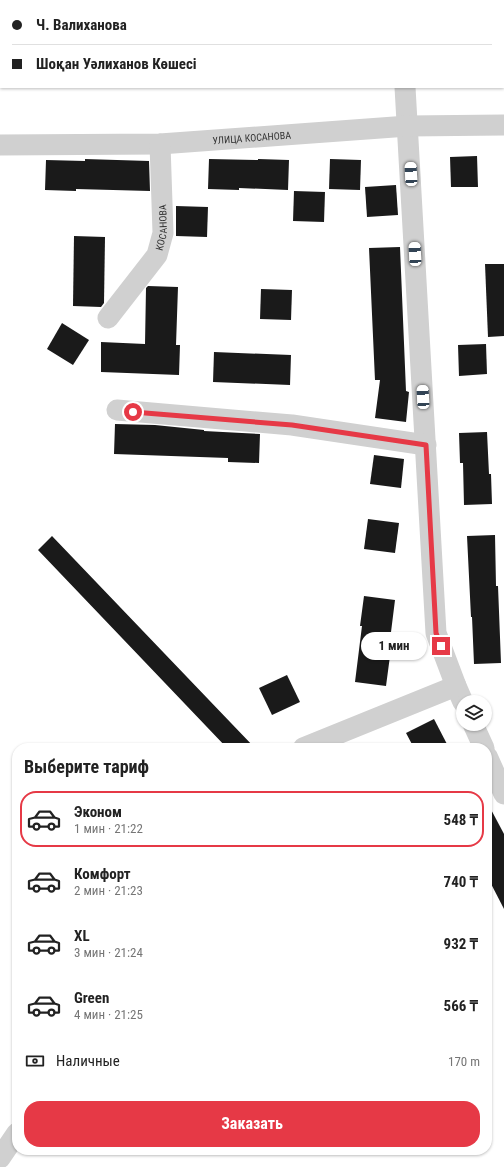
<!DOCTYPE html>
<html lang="ru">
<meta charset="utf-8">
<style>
body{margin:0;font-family:"Roboto Condensed",sans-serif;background:#f2f2f2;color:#222;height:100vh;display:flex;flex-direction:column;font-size:15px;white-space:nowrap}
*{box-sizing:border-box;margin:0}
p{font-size:13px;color:#767676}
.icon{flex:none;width:22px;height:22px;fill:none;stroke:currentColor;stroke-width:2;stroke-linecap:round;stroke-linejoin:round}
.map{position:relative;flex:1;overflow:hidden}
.side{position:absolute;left:12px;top:743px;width:480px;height:412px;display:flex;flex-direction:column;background:#fff;border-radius:16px;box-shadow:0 1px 3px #0004}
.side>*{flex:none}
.top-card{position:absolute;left:0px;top:0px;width:504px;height:88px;box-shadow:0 1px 3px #0004;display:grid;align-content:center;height:88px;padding:0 12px;background:#fff}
.controls{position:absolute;left:456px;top:695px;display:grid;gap:8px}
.controls a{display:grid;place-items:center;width:36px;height:36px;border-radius:50%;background:#fff;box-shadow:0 1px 3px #0004;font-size:20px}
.end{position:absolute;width:18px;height:18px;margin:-9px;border:5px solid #e63946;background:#fff;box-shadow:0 0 0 2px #fff}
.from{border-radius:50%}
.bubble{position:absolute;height:28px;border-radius:14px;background:#fff;box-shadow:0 1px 3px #0004;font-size:13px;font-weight:700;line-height:28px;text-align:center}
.car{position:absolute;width:12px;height:24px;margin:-12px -6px;border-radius:5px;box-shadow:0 0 3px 1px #0007;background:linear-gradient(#fff 24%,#345 0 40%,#fff 0 76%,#345 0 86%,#fff 0)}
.top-card b{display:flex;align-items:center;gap:14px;height:38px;font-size:15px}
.top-card b+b{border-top:1px solid #e0e0e0}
.top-card i{width:10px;height:10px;background:#222}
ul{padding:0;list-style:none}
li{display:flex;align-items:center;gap:12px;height:56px;margin:0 8px 6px;padding:0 4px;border:2px solid transparent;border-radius:16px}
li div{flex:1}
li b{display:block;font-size:15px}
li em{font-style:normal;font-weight:700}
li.on{border-color:#e63946}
li>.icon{width:36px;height:36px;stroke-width:1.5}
h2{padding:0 12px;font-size:18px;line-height:48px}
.pay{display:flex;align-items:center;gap:10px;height:44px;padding:0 12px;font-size:15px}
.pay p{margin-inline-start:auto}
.button{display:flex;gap:8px;margin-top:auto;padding:8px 12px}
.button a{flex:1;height:46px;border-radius:16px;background:#e63946;color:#fff;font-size:16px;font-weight:700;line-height:46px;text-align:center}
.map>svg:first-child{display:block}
.building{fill:#1a1a1a}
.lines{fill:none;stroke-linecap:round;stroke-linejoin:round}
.minor{stroke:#d0d0d0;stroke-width:21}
.route{stroke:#e63946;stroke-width:5}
.labels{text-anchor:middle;stroke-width:4;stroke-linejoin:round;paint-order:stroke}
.street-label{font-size:10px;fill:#333;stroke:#fff}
</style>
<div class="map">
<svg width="504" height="1167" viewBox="0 0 504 1167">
<rect width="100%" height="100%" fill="#fff"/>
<g class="building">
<polygon points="477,156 478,187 451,187 450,157"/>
<polygon points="85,159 149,161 150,191 76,189 76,191 45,190 46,160 85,161"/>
<polygon points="209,159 258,160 258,159 289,160 288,190 239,188 239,190 208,189"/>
<polygon points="330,159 361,160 360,190 329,189"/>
<polygon points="396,185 398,215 367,217 365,187"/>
<polygon points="294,191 325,192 324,222 293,221"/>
<polygon points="176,206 208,207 207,237 176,236"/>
<polygon points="74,236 105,237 104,303 101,307 73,306"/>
<polygon points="400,247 406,391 409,392 406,422 375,418 380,380 375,380 369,248"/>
<polygon points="485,264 504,264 504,336 488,337"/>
<polygon points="148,286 178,287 176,345 180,345 179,375 101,372 101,342 145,344 146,288"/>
<polygon points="261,289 292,290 291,320 260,319"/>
<polygon points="62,323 89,340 73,365 47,349"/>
<polygon points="486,344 487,374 459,376 458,345"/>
<polygon points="214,352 291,355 290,385 213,382"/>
<polygon points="115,424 155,425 204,430 204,431 260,434 259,463 228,462 228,458 114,454"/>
<polygon points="487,432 489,474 491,474 492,504 464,505 463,463 460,463 459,433"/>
<polygon points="374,455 404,459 401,488 370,484"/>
<polygon points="368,519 399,523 395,553 364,549"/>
<polygon points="495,535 496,586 498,586 501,663 474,664 472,617 471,617 467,536"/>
<polygon points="52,536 231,723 255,748 227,748 38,550"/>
<polygon points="364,596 395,600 388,656 390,656 386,686 355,682 362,626 360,626"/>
<polygon points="287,675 300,702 272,715 259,688"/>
<polygon points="434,719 449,748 414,748 406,733"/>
<polygon points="487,802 504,834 504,909 487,876"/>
</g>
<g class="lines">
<g class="minor">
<polyline points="399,0 399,1"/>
<polyline points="405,87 436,633 456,686 463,702"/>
<path id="s1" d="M0 145 160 144 408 126 504 125"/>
<path id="s2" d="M108 318 157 255 163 233 160 144"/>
<polyline points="117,410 292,425 426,445"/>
<polyline points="473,724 484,748"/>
<polyline points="303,748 456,686"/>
<polyline points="487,756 504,794"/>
<polyline points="0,1158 17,1133"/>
</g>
</g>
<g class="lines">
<polyline class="route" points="133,412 292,425 426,445 436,633 441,646"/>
</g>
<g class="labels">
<g class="street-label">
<text dy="4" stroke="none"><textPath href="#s1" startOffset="252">УЛИЦА КОСАНОВА</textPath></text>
<text dy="4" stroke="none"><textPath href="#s2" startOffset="108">КОСАНОВА</textPath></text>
</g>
</g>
</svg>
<div class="controls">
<a><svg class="icon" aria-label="layers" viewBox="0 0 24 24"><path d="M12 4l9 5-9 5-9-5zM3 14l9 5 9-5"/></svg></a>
</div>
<i class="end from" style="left:133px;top:412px"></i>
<i class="end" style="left:441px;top:646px"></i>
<div class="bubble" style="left:361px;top:632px;width:66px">1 мин</div>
<i class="car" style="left:411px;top:174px;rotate:357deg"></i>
<i class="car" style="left:415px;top:254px;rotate:357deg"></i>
<i class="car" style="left:423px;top:397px;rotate:357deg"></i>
<div class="top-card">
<b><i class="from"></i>Ч. Валиханова</b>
<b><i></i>Шоқан Уәлиханов Көшесі</b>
</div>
<section class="side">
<h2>Выберите тариф</h2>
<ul>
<li class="on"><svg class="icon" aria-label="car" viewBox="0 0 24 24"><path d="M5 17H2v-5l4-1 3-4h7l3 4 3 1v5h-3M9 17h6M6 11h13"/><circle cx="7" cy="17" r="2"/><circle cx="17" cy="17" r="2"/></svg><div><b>Эконом</b><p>1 мин · 21:22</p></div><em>548 ₸</em></li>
<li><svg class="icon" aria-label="car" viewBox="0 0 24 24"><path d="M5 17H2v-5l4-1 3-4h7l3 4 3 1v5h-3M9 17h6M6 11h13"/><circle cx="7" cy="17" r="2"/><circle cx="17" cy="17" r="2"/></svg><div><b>Комфорт</b><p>2 мин · 21:23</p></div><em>740 ₸</em></li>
<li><svg class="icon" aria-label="car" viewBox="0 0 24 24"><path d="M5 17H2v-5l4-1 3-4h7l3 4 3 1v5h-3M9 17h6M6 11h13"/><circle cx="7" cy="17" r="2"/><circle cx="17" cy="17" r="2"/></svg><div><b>XL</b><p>3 мин · 21:24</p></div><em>932 ₸</em></li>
<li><svg class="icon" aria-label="car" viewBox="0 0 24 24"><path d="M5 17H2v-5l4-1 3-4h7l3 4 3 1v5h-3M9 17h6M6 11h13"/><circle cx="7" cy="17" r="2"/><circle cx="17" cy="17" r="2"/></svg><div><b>Green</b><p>4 мин · 21:25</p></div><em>566 ₸</em></li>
</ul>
<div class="pay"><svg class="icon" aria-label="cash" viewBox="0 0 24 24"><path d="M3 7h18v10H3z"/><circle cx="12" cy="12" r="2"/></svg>Наличные<p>170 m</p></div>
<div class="button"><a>Заказать</a></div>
</section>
</div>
